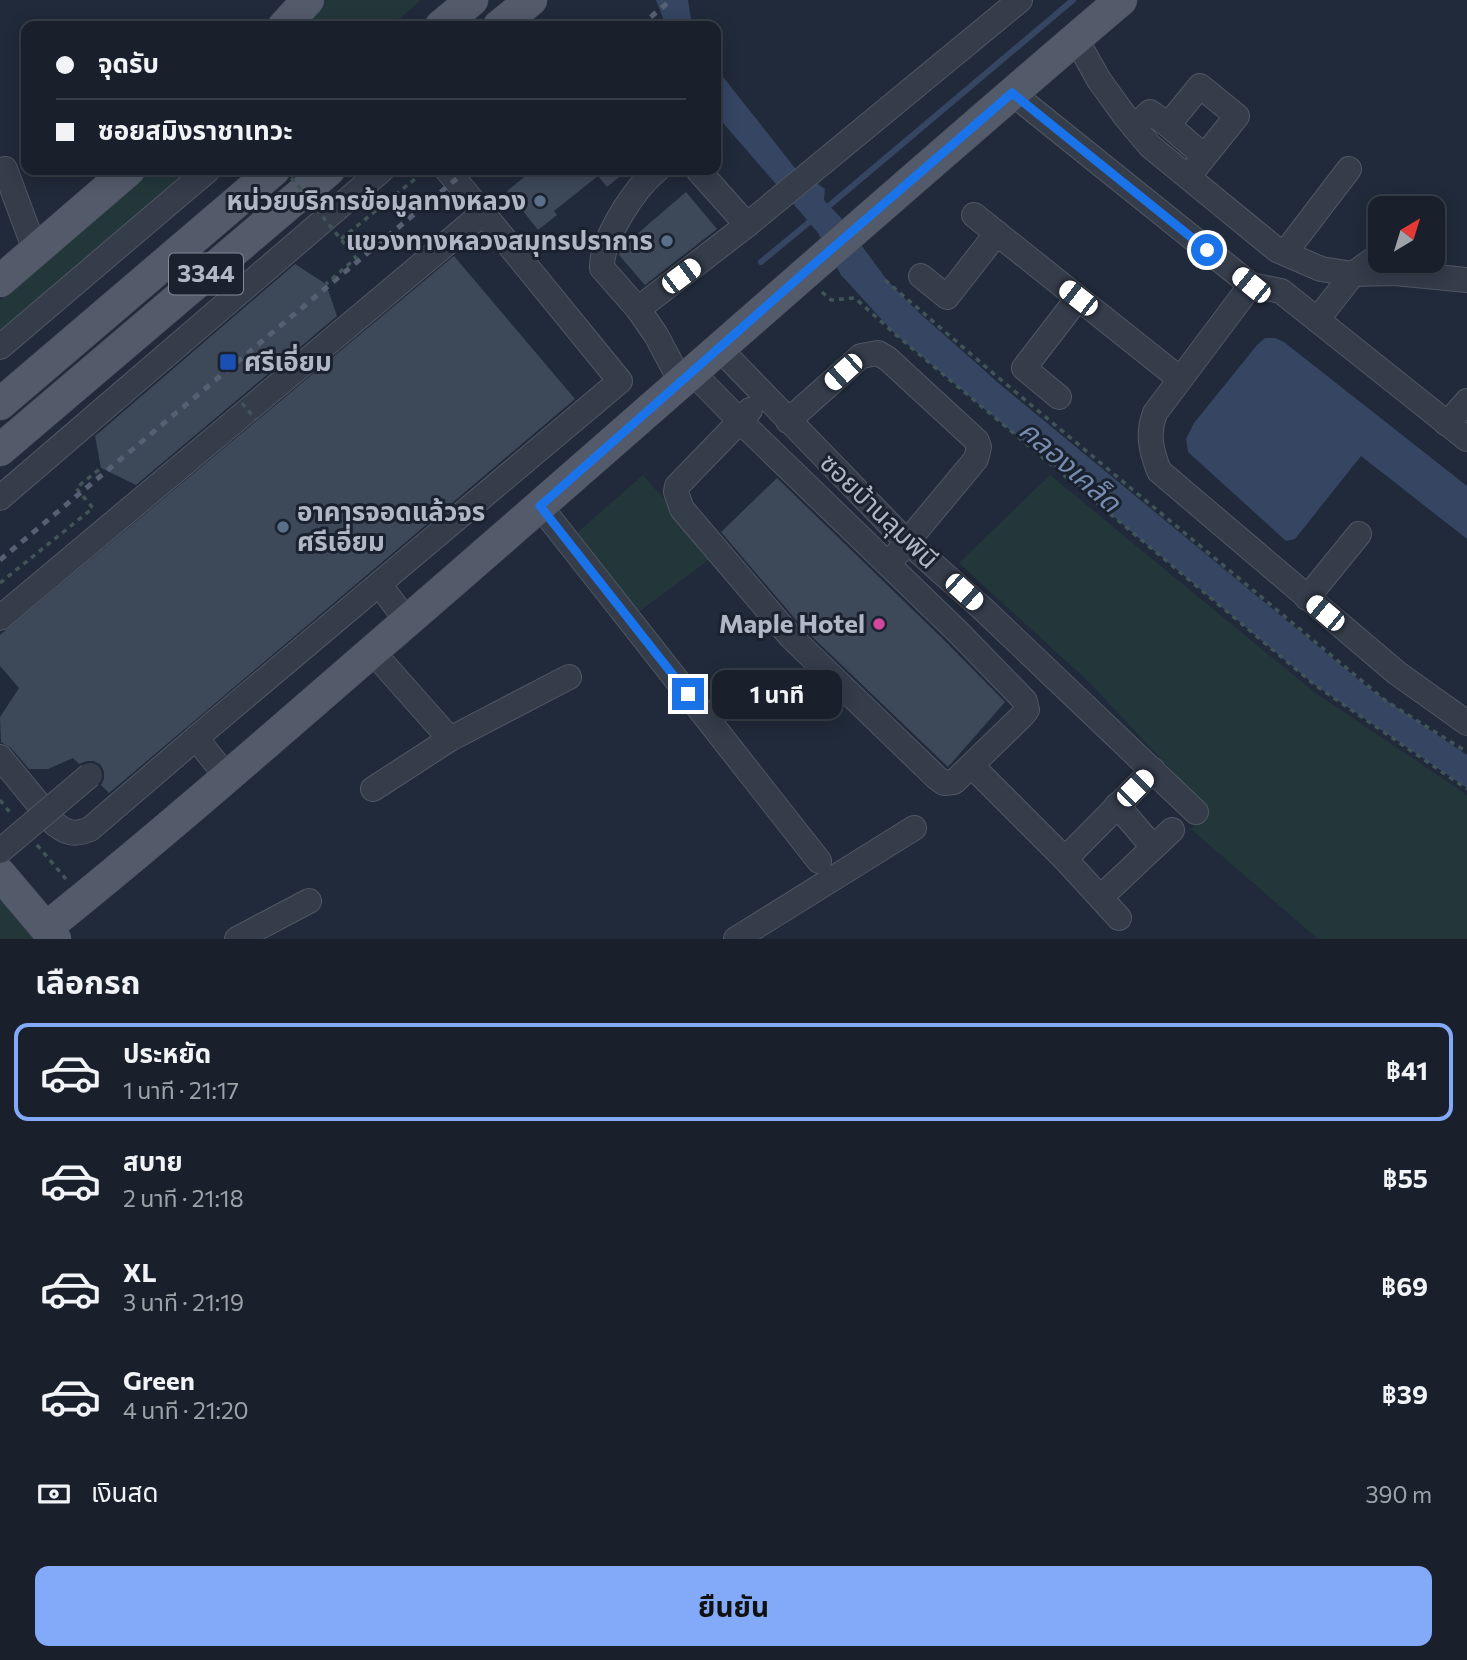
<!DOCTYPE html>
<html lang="th">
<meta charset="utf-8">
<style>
body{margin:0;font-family:Commissioner,"Noto Sans Thai",sans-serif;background:#222834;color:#f1f3f6;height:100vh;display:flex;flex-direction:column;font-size:26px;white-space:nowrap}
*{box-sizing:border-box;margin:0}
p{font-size:23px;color:#9fa3a9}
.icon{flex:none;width:38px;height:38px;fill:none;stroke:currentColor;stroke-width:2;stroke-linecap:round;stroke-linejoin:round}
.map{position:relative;height:939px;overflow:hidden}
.sheet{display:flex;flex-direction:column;background:#19202c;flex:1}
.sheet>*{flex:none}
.guide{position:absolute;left:21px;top:21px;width:700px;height:154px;border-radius:14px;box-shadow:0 4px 18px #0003,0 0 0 2px #373e48;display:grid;align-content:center;height:154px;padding:0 35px;background:#19202c}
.needle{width:46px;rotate:38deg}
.fabs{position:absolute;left:1368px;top:196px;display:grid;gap:14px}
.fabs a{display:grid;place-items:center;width:77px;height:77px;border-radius:14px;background:#19202c;box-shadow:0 4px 18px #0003,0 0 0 2px #373e48;font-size:35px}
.end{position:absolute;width:32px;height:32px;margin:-16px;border:9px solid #1a73e8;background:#fff;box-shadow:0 0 0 4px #fff}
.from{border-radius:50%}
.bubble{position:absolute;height:49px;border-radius:14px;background:#19202c;box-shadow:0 4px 18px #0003,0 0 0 2px #373e48;font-size:23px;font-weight:700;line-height:49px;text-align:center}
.car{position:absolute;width:21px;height:42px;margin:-21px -10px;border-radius:9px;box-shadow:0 0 5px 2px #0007;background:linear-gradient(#fff 24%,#345 0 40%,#fff 0 76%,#345 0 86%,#fff 0)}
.guide b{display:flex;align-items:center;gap:24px;height:66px;font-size:26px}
.guide b+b{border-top:2px solid #373e48}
.guide i{width:18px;height:18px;background:#f1f3f6}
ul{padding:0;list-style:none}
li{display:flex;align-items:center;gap:21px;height:98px;margin:0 14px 10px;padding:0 21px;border:4px solid transparent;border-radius:14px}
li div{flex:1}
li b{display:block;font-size:26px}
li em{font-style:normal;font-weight:700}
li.active{border-color:#83a9f9}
li>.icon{width:63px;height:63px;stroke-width:1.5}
h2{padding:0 35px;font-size:32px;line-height:84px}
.pay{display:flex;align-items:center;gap:18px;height:77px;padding:0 35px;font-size:26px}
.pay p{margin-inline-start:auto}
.action{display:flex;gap:14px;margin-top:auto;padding:14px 35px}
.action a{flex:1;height:80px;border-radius:14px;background:#83a9f9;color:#111;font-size:28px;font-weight:700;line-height:80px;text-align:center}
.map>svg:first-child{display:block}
.green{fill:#23373b}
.water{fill:#354562}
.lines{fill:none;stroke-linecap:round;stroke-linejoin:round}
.stream{stroke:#354562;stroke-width:6}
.building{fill:#3d4859}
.minor-casing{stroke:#505765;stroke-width:26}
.major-casing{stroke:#3e4653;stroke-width:33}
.path{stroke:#415458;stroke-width:3.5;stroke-dasharray:5 5;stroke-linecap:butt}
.minor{stroke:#353c4a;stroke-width:24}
.major{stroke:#535b6b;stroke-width:32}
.rail{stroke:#576072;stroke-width:5;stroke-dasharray:7 7;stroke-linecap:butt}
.minor-bridge-casing{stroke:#505765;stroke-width:26;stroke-linecap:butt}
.path-bridge{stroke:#415458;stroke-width:3.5;stroke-dasharray:5 5;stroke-linecap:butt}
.minor-bridge{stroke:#353c4a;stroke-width:24}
.route{stroke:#1a73e8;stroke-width:9}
.service-dot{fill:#5c6f8a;stroke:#1a222f;stroke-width:2.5}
.transit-dot{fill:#1a4fb4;stroke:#1a222f;stroke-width:2.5}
.hotel-dot{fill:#d1479c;stroke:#1a222f;stroke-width:2.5}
.labels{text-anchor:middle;stroke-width:6;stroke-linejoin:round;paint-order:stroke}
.shield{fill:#1a222f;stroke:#838a99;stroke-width:2}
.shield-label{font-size:24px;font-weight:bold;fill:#b0b7c6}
.poi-label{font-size:26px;font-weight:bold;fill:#b0b7c6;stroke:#1a222f;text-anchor:end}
.street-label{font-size:26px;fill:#b0b7c6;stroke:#1a222f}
.water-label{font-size:28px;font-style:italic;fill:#778caf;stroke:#1a222f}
</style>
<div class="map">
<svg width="1467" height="939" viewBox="0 0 1467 939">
<rect width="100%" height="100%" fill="#212a3a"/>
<g class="green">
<polygon points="327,0 421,0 391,26 304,26"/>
<polygon points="154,170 224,170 0,361 0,300"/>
<polygon points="643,475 714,556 637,613 577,533"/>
<polygon points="1050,475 1314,692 1467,795 1467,939 1318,939 1191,829 1208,809 1088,681 959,563"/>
<polygon points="0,892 40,939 0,939"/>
</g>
<g class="water">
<polygon points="656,0 688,0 692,26 666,26"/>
<polygon points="716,68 795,168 825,189 824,200 842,219 887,280 916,310 1002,386 1371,690 1467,755 1467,788 1315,685 895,334 841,275 818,233 802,214 716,115"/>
<polygon points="1265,338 1275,338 1284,342 1467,486 1467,539 1361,456 1295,539 1286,541 1188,452 1186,439 1194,423 1257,345"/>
</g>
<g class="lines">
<g class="stream">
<polyline points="824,210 1073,0"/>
<polyline points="761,262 813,219"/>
</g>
</g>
<g class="building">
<polygon points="533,170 628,170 607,187 598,176 554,211 557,215 538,230 507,191"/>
<polygon points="686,192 717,229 645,285 619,255 622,247"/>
<polygon points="454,256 575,399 109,793 101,785 104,779 104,772 101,765 94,761 87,761 79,764 73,758 48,769 29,769 11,748 1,742 0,717 19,688 0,666 0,635"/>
<polygon points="295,264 326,284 337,316 136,485 101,468 95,436"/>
<polygon points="777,478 947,643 1005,702 948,767 802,627 721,532"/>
</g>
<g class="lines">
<g class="minor-casing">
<g id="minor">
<polyline points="1076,39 1099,80 1125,116 1150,146 1277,250 1321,269 1353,274 1395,273 1467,280"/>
<path d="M1012 93 1251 285 1155 413C1147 434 1151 450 1159 471L1397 673 1467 723"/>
<polyline points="1168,125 1204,156"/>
<polyline points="1134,127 1150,112 1168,125 1200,86 1237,116 1188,177"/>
<polyline points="5,169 35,250"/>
<path d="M657 170C635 188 601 239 602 268L638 309 656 335 681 382"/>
<polyline points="974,215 1180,379"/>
<polyline points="747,225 1020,0"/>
<polyline points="1285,253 1349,169"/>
<polyline points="921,276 947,297 997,233"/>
<polyline points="1251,285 1281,291 1467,439"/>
<polyline points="638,309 747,225 698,170"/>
<polyline points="1317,320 1353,274 1381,254"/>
<polyline points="0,347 208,170"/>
<polyline points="719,348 901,536 983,609 1196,812"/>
<polyline points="692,372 740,421 750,410"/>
<polyline points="1059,397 1024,368 1078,298"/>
<polygon points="740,421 958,632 1025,701 1027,710 1022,716 954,782 944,783 937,778 791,637 682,509 676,492 677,486"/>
<polyline points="788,421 861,356 878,353 888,359 977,441 979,447 976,459 897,554"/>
<polyline points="1447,424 1467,401"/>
<polyline points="0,498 382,170"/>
<polyline points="540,506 819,861"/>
<polyline points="379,584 407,621"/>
<polyline points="1307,598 1359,534"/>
<polyline points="0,618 483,213 447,170"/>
<polyline points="372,651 450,739 373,789"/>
<polyline points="196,738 620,381 483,213"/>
<polyline points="450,739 569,677"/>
<path d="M0 757 55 824C68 834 75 835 90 829L196 738 227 777"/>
<polyline points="981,775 1065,859 1119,918"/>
<polyline points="1117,805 1153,847"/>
<polyline points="1065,859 1153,770"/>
<polyline points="1101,897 1172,830"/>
<polyline points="237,939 309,901"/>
<polyline points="736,939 914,828"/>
</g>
</g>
<g class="major-casing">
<g id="major">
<polyline points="284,26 308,0"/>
<polyline points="441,26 472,0"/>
<polyline points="499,26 531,0"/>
<polyline points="0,281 129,170"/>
<polyline points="0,404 274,170"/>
<polyline points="0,450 329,170"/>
<polyline points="0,874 55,939"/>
<path d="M46 928C161 836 272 738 383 642 630 429 873 211 1121 0"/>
</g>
</g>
<g class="path">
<polyline points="341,239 426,170"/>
<polyline points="885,280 994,374 1386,701 1467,752"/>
<polyline points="822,292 831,300 855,298 895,334 1315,685 1467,789"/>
<polyline points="0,583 93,508 76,488 101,468"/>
<polyline points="0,800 12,815"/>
<polyline points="37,845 66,879"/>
</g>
<use href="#minor" class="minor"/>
<use href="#major" class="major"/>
<g class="rail">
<polyline points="640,26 671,0"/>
<polyline points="0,560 467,170"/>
</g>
<g class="minor-bridge-casing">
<polyline id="minor-bridge" points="0,851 90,775"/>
</g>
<g class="path-bridge">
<polyline points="285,170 356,258 326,284"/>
<polyline points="242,403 256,420"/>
</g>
<use href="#minor-bridge" class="minor-bridge"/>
</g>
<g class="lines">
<polyline class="route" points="688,694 540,506 805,272 1012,93 1207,250"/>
</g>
<g class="service-dot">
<circle cx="540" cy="201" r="7"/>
<circle cx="667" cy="241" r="7"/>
<circle cx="283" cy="527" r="7"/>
</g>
<rect class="transit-dot" x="219" y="353" width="18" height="18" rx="3.5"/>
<circle class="hotel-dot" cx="879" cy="624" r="7"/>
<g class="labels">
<rect class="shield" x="169" y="253.5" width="74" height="41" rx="5"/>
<g class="shield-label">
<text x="206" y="282">3344</text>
</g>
<g class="poi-label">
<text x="526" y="210">หน่วยบริการข้อมูลทางหลวง</text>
<text x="653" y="250">แขวงทางหลวงสมุทรปราการ</text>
<text x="244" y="371" text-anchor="start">ศรีเอี่ยม</text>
<text x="297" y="521" text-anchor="start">อาคารจอดแล้วจร<tspan x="297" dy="30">ศรีเอี่ยม</tspan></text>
<text x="865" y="633">Maple Hotel</text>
</g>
<g class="street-label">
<text transform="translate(879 511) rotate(44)" y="9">ซอยบ้านลุมพินี</text>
</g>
<g class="water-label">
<text transform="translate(1070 466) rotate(41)" y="10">คลองเคล็ด</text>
</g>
</g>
</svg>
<div class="fabs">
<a><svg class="needle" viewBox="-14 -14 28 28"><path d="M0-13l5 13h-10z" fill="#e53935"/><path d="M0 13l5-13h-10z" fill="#9fa3a9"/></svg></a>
</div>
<i class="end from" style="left:1207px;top:250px"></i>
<i class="end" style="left:688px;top:694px"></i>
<div class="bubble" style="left:712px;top:670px;width:130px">1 นาที</div>
<i class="car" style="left:681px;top:276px;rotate:53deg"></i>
<i class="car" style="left:1251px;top:285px;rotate:309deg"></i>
<i class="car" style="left:1078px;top:298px;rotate:308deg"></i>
<i class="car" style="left:843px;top:372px;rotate:228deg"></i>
<i class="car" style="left:964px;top:592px;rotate:132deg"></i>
<i class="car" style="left:1325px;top:613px;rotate:310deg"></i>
<i class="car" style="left:1135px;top:788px;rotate:45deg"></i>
<div class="guide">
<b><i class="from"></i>จุดรับ</b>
<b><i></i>ซอยสมิงราชาเทวะ</b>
</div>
</div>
<section class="sheet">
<h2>เลือกรถ</h2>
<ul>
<li class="active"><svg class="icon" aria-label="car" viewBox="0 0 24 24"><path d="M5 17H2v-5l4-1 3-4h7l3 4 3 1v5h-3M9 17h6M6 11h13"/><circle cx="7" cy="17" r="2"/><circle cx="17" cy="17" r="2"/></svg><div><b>ประหยัด</b><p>1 นาที · 21:17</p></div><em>฿41</em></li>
<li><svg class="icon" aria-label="car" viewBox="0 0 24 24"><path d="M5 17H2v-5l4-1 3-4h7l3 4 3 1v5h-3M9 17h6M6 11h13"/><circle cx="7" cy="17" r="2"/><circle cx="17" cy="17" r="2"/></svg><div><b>สบาย</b><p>2 นาที · 21:18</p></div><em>฿55</em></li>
<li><svg class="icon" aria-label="car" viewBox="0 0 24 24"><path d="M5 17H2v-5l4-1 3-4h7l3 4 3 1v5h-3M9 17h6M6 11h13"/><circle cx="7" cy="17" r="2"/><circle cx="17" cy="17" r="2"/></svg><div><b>XL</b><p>3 นาที · 21:19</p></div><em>฿69</em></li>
<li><svg class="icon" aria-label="car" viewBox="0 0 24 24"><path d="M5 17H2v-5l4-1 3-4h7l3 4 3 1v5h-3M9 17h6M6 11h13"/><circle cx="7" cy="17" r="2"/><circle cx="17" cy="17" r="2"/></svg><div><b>Green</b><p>4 นาที · 21:20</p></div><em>฿39</em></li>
</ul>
<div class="pay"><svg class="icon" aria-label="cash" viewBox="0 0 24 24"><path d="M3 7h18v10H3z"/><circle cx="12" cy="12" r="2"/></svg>เงินสด<p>390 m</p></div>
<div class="action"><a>ยืนยัน</a></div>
</section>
